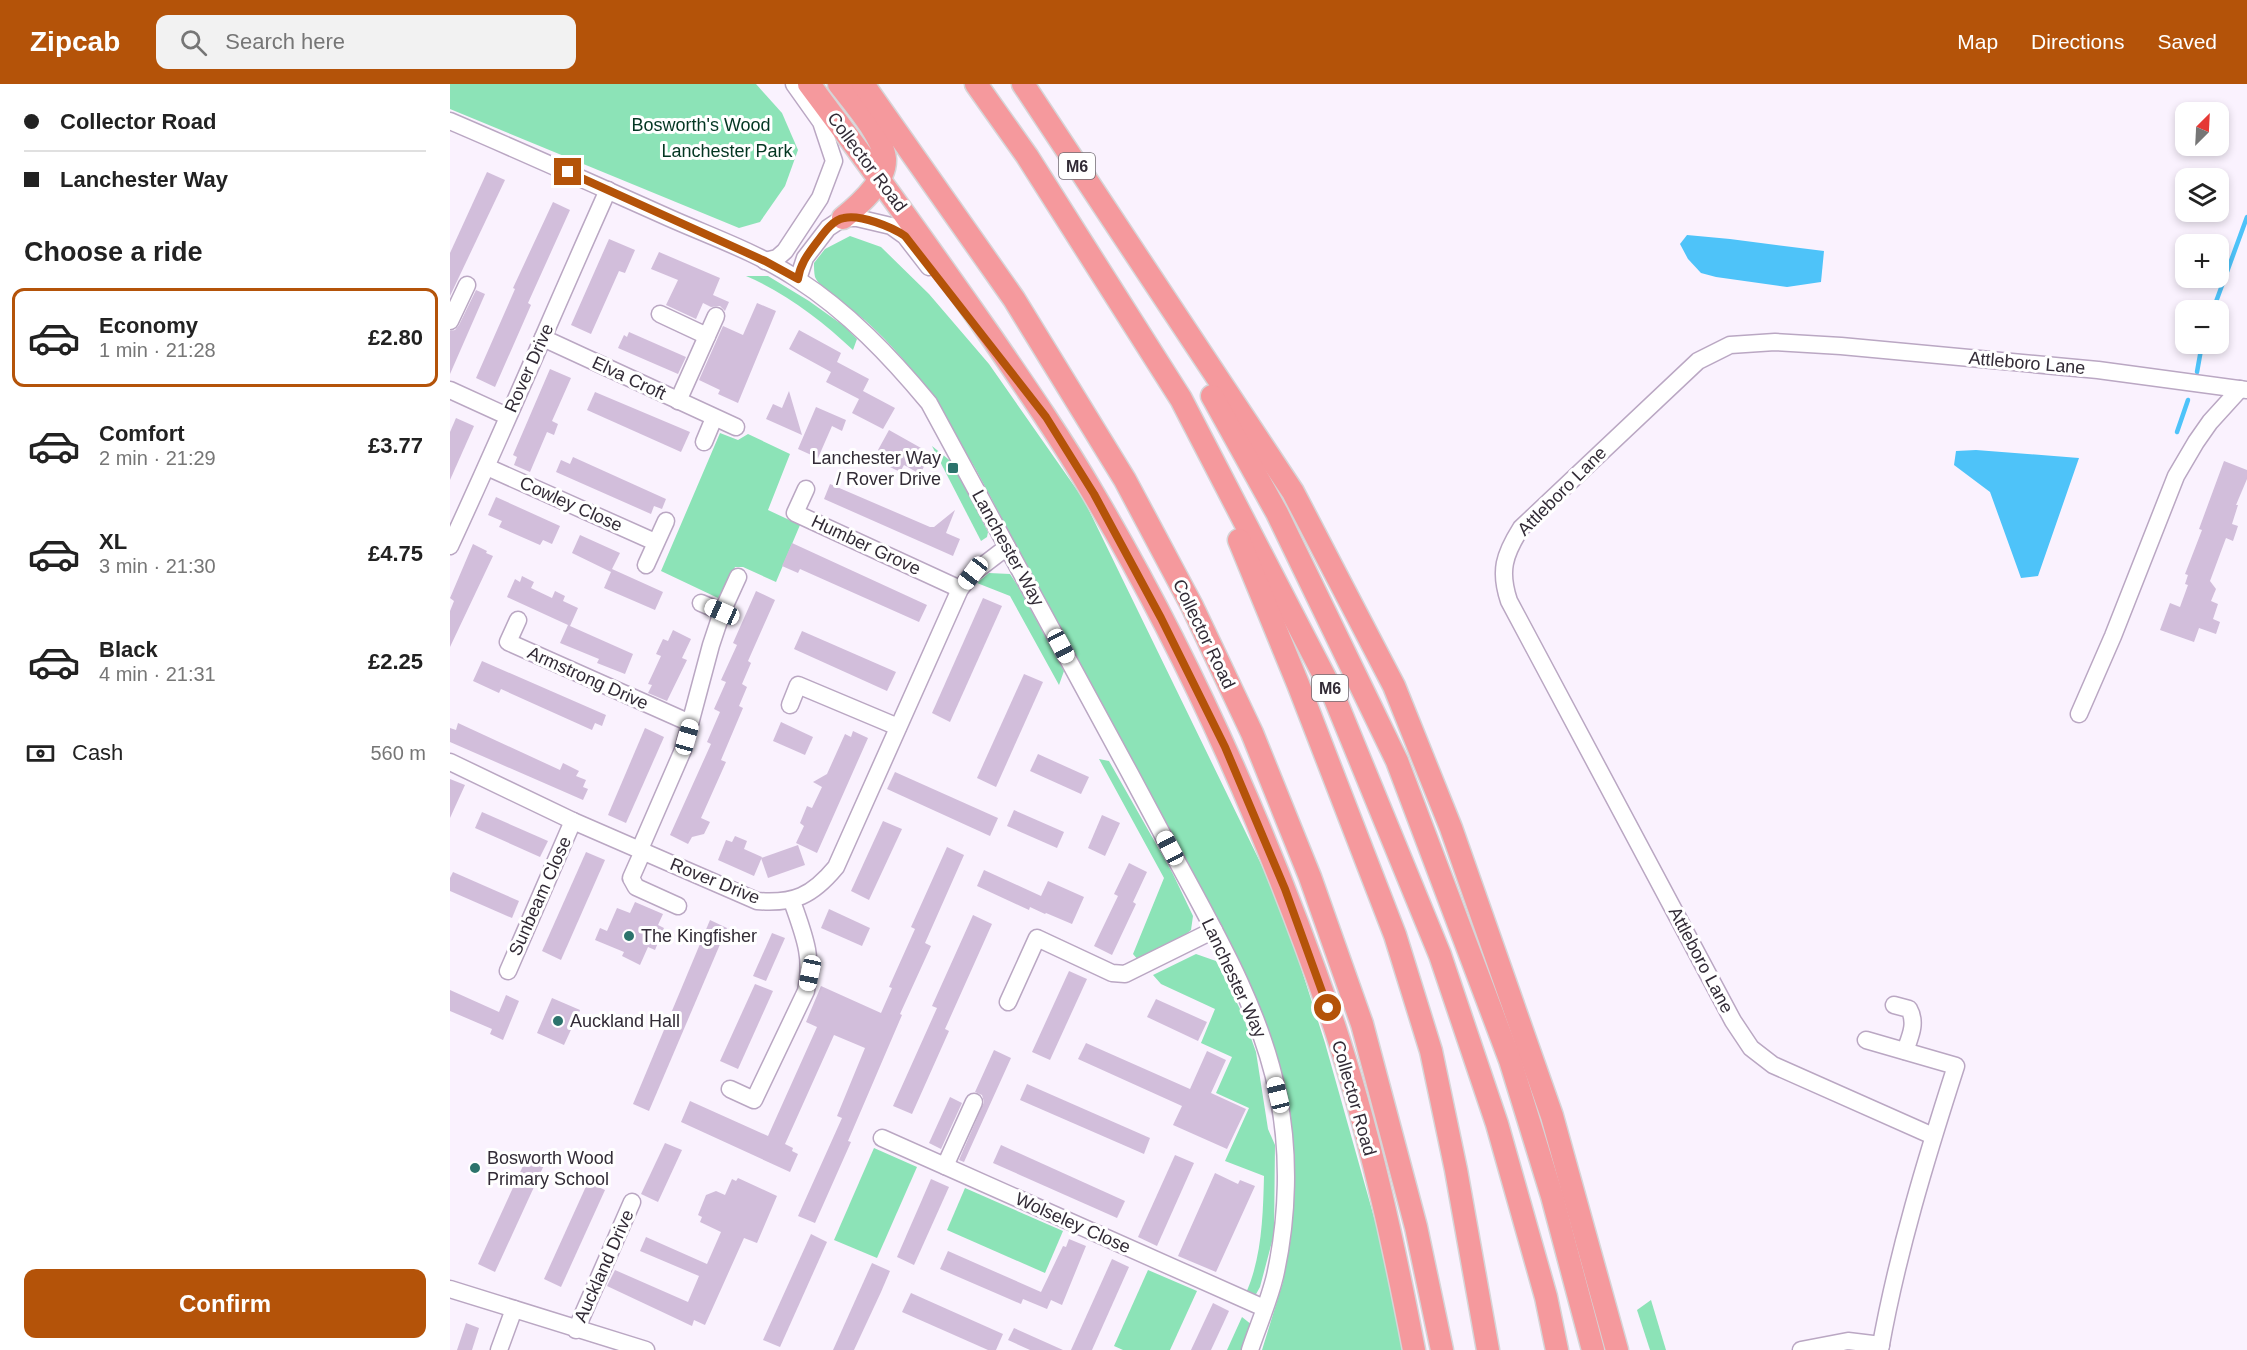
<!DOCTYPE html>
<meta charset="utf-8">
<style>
body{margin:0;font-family:Arial,sans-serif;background:#f2f2f2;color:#222;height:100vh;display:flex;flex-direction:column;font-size:22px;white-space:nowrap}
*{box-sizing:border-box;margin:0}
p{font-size:20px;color:#767676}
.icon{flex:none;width:33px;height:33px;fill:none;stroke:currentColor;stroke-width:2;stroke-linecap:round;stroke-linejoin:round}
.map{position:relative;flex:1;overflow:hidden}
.panel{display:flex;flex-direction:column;background:#fff;width:450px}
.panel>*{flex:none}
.top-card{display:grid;align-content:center;height:132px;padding:0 24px;background:#fff}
.needle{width:39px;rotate:24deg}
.fabs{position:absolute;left:1725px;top:18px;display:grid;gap:12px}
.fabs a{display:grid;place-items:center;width:54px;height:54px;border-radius:12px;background:#fff;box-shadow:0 3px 9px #0003;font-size:30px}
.end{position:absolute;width:27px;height:27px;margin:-14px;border:8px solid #b45309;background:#fff;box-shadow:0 0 0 3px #fff}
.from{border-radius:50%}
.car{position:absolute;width:18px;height:36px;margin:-18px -9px;border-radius:8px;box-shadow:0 0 4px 2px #0007;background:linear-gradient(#fff 24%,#345 0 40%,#fff 0 76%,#345 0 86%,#fff 0)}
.top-card b{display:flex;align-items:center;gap:21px;height:57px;font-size:22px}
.top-card b+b{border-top:2px solid #e0e0e0}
.top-card i{width:15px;height:15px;background:#222}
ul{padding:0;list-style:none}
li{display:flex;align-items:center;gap:18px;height:99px;margin:0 12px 9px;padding:0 12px;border:3px solid transparent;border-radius:12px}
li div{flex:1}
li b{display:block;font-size:22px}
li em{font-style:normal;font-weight:700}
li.active{border-color:#b45309}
li>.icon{width:54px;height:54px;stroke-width:1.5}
h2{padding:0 24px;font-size:27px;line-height:72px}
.pay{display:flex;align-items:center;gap:15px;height:66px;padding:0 24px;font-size:22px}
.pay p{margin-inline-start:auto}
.action{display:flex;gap:12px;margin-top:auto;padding:12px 24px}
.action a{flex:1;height:69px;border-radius:12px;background:#b45309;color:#fff;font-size:24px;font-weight:700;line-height:69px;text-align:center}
header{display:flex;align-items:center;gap:36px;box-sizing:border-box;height:84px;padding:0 30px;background:#b45309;color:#fff}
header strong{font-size:28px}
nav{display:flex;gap:33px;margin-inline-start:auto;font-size:21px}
.search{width:420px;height:54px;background:#f2f2f2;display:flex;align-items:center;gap:15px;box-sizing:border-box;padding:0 21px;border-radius:12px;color:#767676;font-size:22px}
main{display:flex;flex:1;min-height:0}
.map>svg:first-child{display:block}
.green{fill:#8ce3b7}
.water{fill:#4ec3f9}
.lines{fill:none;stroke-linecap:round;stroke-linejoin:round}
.stream{stroke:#4ec3f9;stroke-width:4.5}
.building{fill:#d2bedb}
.minor-casing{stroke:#baa7c3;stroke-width:19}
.highway-casing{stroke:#d6d5d7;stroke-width:25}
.minor{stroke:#fff;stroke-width:16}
.highway{stroke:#f5999d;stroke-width:22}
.route{stroke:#b45309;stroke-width:8}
.poi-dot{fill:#2c736c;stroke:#fff;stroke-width:2}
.labels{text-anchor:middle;stroke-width:6;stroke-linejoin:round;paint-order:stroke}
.shield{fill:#fff;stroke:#706b72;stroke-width:1.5}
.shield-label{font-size:16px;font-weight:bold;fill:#322b36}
.park-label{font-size:18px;fill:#033622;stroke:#fff}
.street-label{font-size:18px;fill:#322b36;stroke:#fff}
.poi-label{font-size:18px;fill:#322b36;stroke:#fff;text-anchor:start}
</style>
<header>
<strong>Zipcab</strong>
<div class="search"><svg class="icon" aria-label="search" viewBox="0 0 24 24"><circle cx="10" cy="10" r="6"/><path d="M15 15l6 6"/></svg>Search here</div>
<nav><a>Map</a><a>Directions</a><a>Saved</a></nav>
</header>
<main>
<section class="panel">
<div class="top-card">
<b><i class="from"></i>Collector Road</b>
<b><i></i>Lanchester Way</b>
</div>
<h2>Choose a ride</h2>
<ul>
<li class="active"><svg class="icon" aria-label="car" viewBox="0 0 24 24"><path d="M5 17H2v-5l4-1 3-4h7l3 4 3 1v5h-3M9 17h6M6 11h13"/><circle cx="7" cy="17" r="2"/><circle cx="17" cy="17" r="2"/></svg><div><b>Economy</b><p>1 min · 21:28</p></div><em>£2.80</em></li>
<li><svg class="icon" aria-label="car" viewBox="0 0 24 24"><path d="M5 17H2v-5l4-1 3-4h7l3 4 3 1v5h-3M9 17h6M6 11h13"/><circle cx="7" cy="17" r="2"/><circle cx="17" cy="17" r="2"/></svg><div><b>Comfort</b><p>2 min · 21:29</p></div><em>£3.77</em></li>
<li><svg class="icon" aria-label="car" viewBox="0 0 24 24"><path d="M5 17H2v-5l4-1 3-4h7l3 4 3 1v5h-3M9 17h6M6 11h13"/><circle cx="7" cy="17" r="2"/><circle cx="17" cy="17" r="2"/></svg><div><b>XL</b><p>3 min · 21:30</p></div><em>£4.75</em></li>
<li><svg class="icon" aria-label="car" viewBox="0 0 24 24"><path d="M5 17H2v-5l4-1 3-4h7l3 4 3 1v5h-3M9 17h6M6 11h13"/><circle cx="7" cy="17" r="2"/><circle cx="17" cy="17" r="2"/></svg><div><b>Black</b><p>4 min · 21:31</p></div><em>£2.25</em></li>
</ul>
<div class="pay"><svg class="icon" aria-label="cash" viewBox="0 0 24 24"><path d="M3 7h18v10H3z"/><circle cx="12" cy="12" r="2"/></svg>Cash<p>560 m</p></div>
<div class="action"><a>Confirm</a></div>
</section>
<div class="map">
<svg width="1797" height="1266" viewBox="0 0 1797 1266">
<rect width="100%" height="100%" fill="#faf2fe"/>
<g class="green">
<polygon points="0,0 306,0 332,29 348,66 335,102 310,138 289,144 0,25"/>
<path d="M400 152 431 163 479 210 539 280 634 416 831 821 875 959 929 1151 955 1266H812L833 1198 841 1153 844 1078 823 962 806 915 765 833 525 384C493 328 466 283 418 239 407 228 370 206 365 193 364 189 364 183 364 179L375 165Z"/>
<path d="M296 192H318L359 217 394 242 407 255 403 266C371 236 336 209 296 192Z"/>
<polygon points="270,349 288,356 298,350 340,370 318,426 350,441 326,498 293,483 285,483 278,499 268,514 211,487"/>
<polygon points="482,362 503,379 538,448 537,453 531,457"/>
<polygon points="539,489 560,490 568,502 614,587 609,601 560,512 527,499"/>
<polygon points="649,675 659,677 722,788 743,832 741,846 735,851 689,877 683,870 714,794"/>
<path d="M746 870 766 877 792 929 806 968 818 1045 825 1061 824 1150 810 1203 805 1212 796 1209C812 1173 813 1131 814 1092L775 1077 799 1024 766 1009 782 973 751 959 765 925 711 900 703 891Z"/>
<polygon points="424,1064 467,1083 427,1174 384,1156"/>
<polygon points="515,1104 613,1147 595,1189 497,1146"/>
<polygon points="698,1186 747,1207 720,1266 673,1266 664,1262"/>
<polygon points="1201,1216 1216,1266 1200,1266 1187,1226"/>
<polygon points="792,1233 802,1241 791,1266 777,1266"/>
</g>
<g class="water">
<polygon points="1237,151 1280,155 1374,167 1371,198 1337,203 1266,193 1251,189 1238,175 1230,160"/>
<polygon points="1526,366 1629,374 1588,492 1571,494 1540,408 1504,381 1506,367"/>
</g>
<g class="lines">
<g class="stream">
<polyline points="1763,226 1797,133"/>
<polyline points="1747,288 1752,260"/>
<polyline points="1727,348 1738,316"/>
</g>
</g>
<g class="building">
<polygon points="37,88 55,96 0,212 0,169"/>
<polygon points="103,118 120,126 78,219 81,221 45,303 26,294 65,205 63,204"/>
<polygon points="159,155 185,166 175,189 169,187 141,250 121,241"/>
<polygon points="209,168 270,194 263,211 279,218 275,227 270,222 261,223 253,219 246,235 216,221 228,196 201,185"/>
<polygon points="26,206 35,210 0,290 0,247 5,246 9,241"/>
<polygon points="307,219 326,227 288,319 268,310 270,306 249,296 273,242 293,251"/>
<polygon points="349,246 391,269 387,278 419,295 413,307 445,324 433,345 402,329 410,313 409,315 376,298 381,288 339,265"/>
<polygon points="179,248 236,273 228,290 168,264 174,251 177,253"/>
<polygon points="100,285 121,294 102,337 108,340 104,351 97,348 80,388 64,381 67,373 63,371"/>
<polygon points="339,307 352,351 316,335 323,320 332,324"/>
<polygon points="145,308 240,348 231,368 137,326"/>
<polygon points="366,323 396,336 392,347 382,342 368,374 348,365"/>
<polygon points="6,334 24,342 0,396 0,348"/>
<polygon points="439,346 471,364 467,371 477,377 470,390 454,381 450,388 440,383 444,375 428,366"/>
<polygon points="123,373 216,415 212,425 204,422 201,430 106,388 111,376 120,380"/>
<polygon points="1774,377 1797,386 1797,395 1786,421 1788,421 1782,440 1788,442 1783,457 1776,454 1760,497 1766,505 1761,517 1768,520 1763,535 1770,538 1766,550 1749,544 1744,558 1710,546 1720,519 1730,523 1738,501 1735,500 1738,491 1735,490 1752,446 1749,445"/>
<polygon points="380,400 480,443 484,443 505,426 496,449 510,455 503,472 374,415"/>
<polygon points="46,413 110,442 102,460 93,456 90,461 49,443 52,437 38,431"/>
<polygon points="130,451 170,469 162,485 213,508 205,526 154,504 161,488 122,469"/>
<polygon points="342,459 477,521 469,538 350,485 348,489 332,482"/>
<polygon points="23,460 37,467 36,469 43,472 0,563 0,527 4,517 0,514"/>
<polygon points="72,492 84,498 81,504 102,514 105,507 115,512 113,517 128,524 120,542 183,570 175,590 147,579 149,575 110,559 118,541 57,513 65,495 70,498"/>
<polygon points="306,507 325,516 298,577 301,579 292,600 297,603 289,622 293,624 271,676 276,678 251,734 260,738 254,750 242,753 238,760 220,751 261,660 257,658 270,628 264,625 276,598 271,596 287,561 283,559"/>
<polygon points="533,514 552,522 500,638 482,629"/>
<polygon points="223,546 241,555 232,574 237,576 217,617 198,609 202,601 198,600 211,572 206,570 213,555 218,557"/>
<polygon points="352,547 446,588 437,607 344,565"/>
<polygon points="32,577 156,631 152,642 145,639 142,646 51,605 49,609 23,597"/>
<polygon points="574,590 593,598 546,703 527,694"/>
<polygon points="331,638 363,653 355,671 323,657"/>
<polygon points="8,639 110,686 113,679 129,687 126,692 136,696 133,703 138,705 133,716 0,658 0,644 6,646"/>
<polygon points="195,644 214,653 176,739 158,731"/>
<polygon points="403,647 418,654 367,769 346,759 354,742 350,739 357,722 362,724 372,703 363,698 377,690 395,650 401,653"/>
<polygon points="588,670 639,693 631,710 580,687"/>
<polygon points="445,688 548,734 540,752 437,705"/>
<polygon points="0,695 15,701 0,734"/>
<polygon points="564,726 614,748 607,764 557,742"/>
<polygon points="32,728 98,757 90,773 25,744"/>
<polygon points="652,731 670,739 655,772 638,764"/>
<polygon points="433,737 452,745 419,816 401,807"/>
<polygon points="285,752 297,757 294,765 312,773 304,792 268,776 276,756 282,758"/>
<polygon points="348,761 355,781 318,794 311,774"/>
<polygon points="497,763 514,771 475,859 481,862 450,930 452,931 398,1057 401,1058 365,1139 348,1132 392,1034 387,1032 415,964 384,951 335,1060 343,1064 342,1067 348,1070 340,1088 231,1038 240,1017 318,1052 367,943 356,938 371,902 431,929 442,904 439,903 465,845 461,843"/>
<polygon points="136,768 155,776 111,876 92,867"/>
<polygon points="679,779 697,788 683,818 686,820 662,871 644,862 668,812 664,810"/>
<polygon points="534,786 591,812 598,797 634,813 622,840 596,829 595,830 580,823 579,826 527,802"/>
<polygon points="3,788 69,817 62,834 0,807 0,794"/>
<polygon points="185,818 213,830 208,841 214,844 205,866 198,863 190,881 172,872 174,868 145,856 150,844 157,847 167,824 180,829"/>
<polygon points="379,825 420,844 412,862 371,844"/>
<polygon points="523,831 542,840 495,945 499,947 462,1030 443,1022 487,924 482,922"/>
<polygon points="260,836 277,844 199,1027 183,1020"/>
<polygon points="322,849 335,854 316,897 303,892"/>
<polygon points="619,887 637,895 600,976 582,968"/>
<polygon points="305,900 323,907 288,985 270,977"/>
<polygon points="0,906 49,928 56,911 69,917 53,956 40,950 42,945 0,927"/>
<polygon points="102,914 130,926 114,961 87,949"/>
<polygon points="706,915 757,938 748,957 697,933"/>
<polygon points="636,959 740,1005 757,967 776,976 761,1009 796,1025 777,1065 723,1041 732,1022 628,975"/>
<polygon points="544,966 561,974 514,1078 509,1076 534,1018 532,1011 525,1008"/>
<polygon points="577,1000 700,1054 694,1070 570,1016"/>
<polygon points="500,1013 512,1019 491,1065 479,1059"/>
<polygon points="215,1059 232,1066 208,1118 191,1110"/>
<polygon points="551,1061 675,1117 667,1134 543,1079"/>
<polygon points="78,1071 95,1079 45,1188 28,1180"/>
<polygon points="725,1071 744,1079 707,1162 688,1153"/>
<polygon points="765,1089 788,1100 790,1096 805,1102 766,1188 728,1172"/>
<polygon points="288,1094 327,1112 307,1159 294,1154 255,1241 244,1236 242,1242 157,1202 165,1186 238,1218 249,1192 190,1167 196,1153 257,1180 271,1148 250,1138 252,1133 248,1131 256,1111 266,1107 275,1111 282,1095 286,1097"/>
<polygon points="481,1095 499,1103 464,1181 447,1173"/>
<polygon points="138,1098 155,1106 111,1203 94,1195"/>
<polygon points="361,1150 377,1158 330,1263 313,1256"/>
<polygon points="619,1155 636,1162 612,1221 601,1216 597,1225 573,1215 571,1220 490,1185 498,1167 591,1208 613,1162 616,1163"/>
<polygon points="662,1175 679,1183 642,1266 621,1266"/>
<polygon points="422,1179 440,1187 431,1208 404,1266 383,1266"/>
<polygon points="461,1209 553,1250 546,1266 538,1266 452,1228"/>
<polygon points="763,1219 779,1227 774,1238 761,1266 741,1266"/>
<polygon points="16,1239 29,1244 22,1266 7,1266"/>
<polygon points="564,1244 575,1249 613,1266 580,1266 558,1256"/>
</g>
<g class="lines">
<g class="minor-casing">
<g id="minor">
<path d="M0 37C75 69 150 103 224 136 265 154 310 170 347 195 398 228 440 272 479 319 555 459 632 599 707 740 752 826 809 915 828 1011 840 1069 838 1134 825 1192 819 1217 808 1242 800 1266"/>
<polyline points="315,177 327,174 335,167 370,114 384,77 371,38 344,0"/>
<polyline points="348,195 355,174 378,144 393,134 407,134 441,142 455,152 479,183"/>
<polyline points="210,230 257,252"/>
<polyline points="0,237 17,201"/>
<polyline points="93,254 286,343"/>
<polyline points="0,306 57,332"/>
<polyline points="228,317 266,232"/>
<polyline points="254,358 264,334"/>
<polyline points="37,383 205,458"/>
<polyline points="356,405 345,429 510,505"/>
<path d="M0 462C55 344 105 224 158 106"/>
<polyline points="196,481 216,437"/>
<polyline points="251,519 272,528"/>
<polyline points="68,536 58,558 240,639"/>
<polyline points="340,621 348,601 448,643"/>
<polyline points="1629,630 1663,552 1726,392 1746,358 1760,338 1790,305"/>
<path d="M0 678 123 737 307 817C344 820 362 812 386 783L510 505 523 489 557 463"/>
<polyline points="190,765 233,666 261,561 272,528 288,493"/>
<polyline points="193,767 181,794 186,803 228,822"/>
<polyline points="58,887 123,737"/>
<polyline points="558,918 587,854 662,889 675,890 764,846"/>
<path d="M1444 921 1459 925C1467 939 1460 953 1455 967"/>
<path d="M1416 956 1506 982C1476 1075 1447 1170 1430 1266"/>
<path d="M280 1005 304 1016 356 907C364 873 353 849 342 817"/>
<path d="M1483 1052 1323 981 1301 964 1283 937 1059 517C1049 487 1054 471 1071 444L1248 277 1280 261 1325 258 1391 262 1648 286 1797 306"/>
<polyline points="432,1054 814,1224"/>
<polyline points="495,1082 524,1018"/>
<polyline points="0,1205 196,1266"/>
<polyline points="126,1246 182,1118"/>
<polyline points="49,1266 64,1225"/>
<polyline points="1351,1266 1398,1257 1431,1261"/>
</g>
</g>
<g class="highway-casing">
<g id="highway">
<path d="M359 0C422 84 482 168 542 254 577 305 612 356 643 409 742 577 821 757 884 941 919 1047 943 1157 964 1266"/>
<path d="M389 0C403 18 433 52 435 75 436 98 409 121 393 134"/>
<polyline points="413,0 564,215 675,396 742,522 802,649 860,793 912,940 966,1143 992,1266"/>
<polyline points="526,0 577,72 731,315 881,605 990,871 1047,1040 1096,1213 1107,1266"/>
<polyline points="573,0 843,408 944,602 1001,744 1102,1032 1167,1266"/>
<polyline points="762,312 827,429 947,677 1060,976 1102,1112 1143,1266"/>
<polyline points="789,456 848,600 945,851 981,967 1006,1086 1038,1266"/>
</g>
</g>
<use href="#minor" class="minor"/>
<use href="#highway" class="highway"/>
</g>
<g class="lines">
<path class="route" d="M118 88 315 177 348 195C350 180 358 170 367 158 373 150 382 136 394 134 410 130 442 143 455 152L596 333 644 410 711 534 775 663 835 805 878 924"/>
</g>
<g class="poi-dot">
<rect x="497" y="378" width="12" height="12" rx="3"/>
<circle cx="179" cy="852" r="6"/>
<circle cx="108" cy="937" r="6"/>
<circle cx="25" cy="1084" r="6"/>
</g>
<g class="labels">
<g class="shield">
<rect x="609" y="69" width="36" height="26" rx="4.5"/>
<rect x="862" y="591" width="36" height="26" rx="4.5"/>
</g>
<g class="shield-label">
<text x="627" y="88">M6</text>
<text x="880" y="610">M6</text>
</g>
<g class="park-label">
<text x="251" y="47">Bosworth's Wood</text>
<text x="277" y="73">Lanchester Park</text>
</g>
<g class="street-label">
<text transform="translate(417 78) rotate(53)" y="6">Collector Road</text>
<text transform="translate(1577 279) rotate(5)" y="6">Attleboro Lane</text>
<text transform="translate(79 284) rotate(-66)" y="6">Rover Drive</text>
<text transform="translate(179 294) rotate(25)" y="6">Elva Croft</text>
<text transform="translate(1112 407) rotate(-45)" y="6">Attleboro Lane</text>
<text transform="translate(121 420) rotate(24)" y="6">Cowley Close</text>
<text transform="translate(416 461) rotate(25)" y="6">Humber Grove</text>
<text transform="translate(558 464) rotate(61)" y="6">Lanchester Way</text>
<text transform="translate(754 550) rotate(64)" y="6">Collector Road</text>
<text transform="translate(138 594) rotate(24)" y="6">Armstrong Drive</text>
<text transform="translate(265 797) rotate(22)" y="6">Rover Drive</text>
<text transform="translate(90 812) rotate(-66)" y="6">Sunbeam Close</text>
<text transform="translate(1251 876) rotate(62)" y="6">Attleboro Lane</text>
<text transform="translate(784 894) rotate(65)" y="6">Lanchester Way</text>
<text transform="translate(904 1014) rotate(74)" y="6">Collector Road</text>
<text transform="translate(623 1139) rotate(24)" y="6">Wolseley Close</text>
<text transform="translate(154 1182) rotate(-66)" y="6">Auckland Drive</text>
</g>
<g class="poi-label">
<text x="491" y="380" text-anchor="end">Lanchester Way<tspan x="491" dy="21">/ Rover Drive</tspan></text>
<text x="191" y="858">The Kingfisher</text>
<text x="120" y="943">Auckland Hall</text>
<text x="37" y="1080">Bosworth Wood<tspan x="37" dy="21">Primary School</tspan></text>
</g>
</g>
</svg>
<div class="fabs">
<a><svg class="needle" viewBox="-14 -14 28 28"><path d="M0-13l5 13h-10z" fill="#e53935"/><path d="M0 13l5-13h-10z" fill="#767676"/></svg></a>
<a><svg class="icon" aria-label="layers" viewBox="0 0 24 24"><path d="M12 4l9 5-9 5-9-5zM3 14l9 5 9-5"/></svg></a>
<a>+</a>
<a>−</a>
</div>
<i class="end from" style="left:878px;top:924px"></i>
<i class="end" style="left:118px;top:88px"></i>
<i class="car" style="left:523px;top:489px;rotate:218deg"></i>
<i class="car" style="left:272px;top:528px;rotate:294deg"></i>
<i class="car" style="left:611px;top:562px;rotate:152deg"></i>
<i class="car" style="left:237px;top:653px;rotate:16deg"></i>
<i class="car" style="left:720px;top:764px;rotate:332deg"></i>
<i class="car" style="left:360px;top:889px;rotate:192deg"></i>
<i class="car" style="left:828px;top:1011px;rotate:346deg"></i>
</div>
</main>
